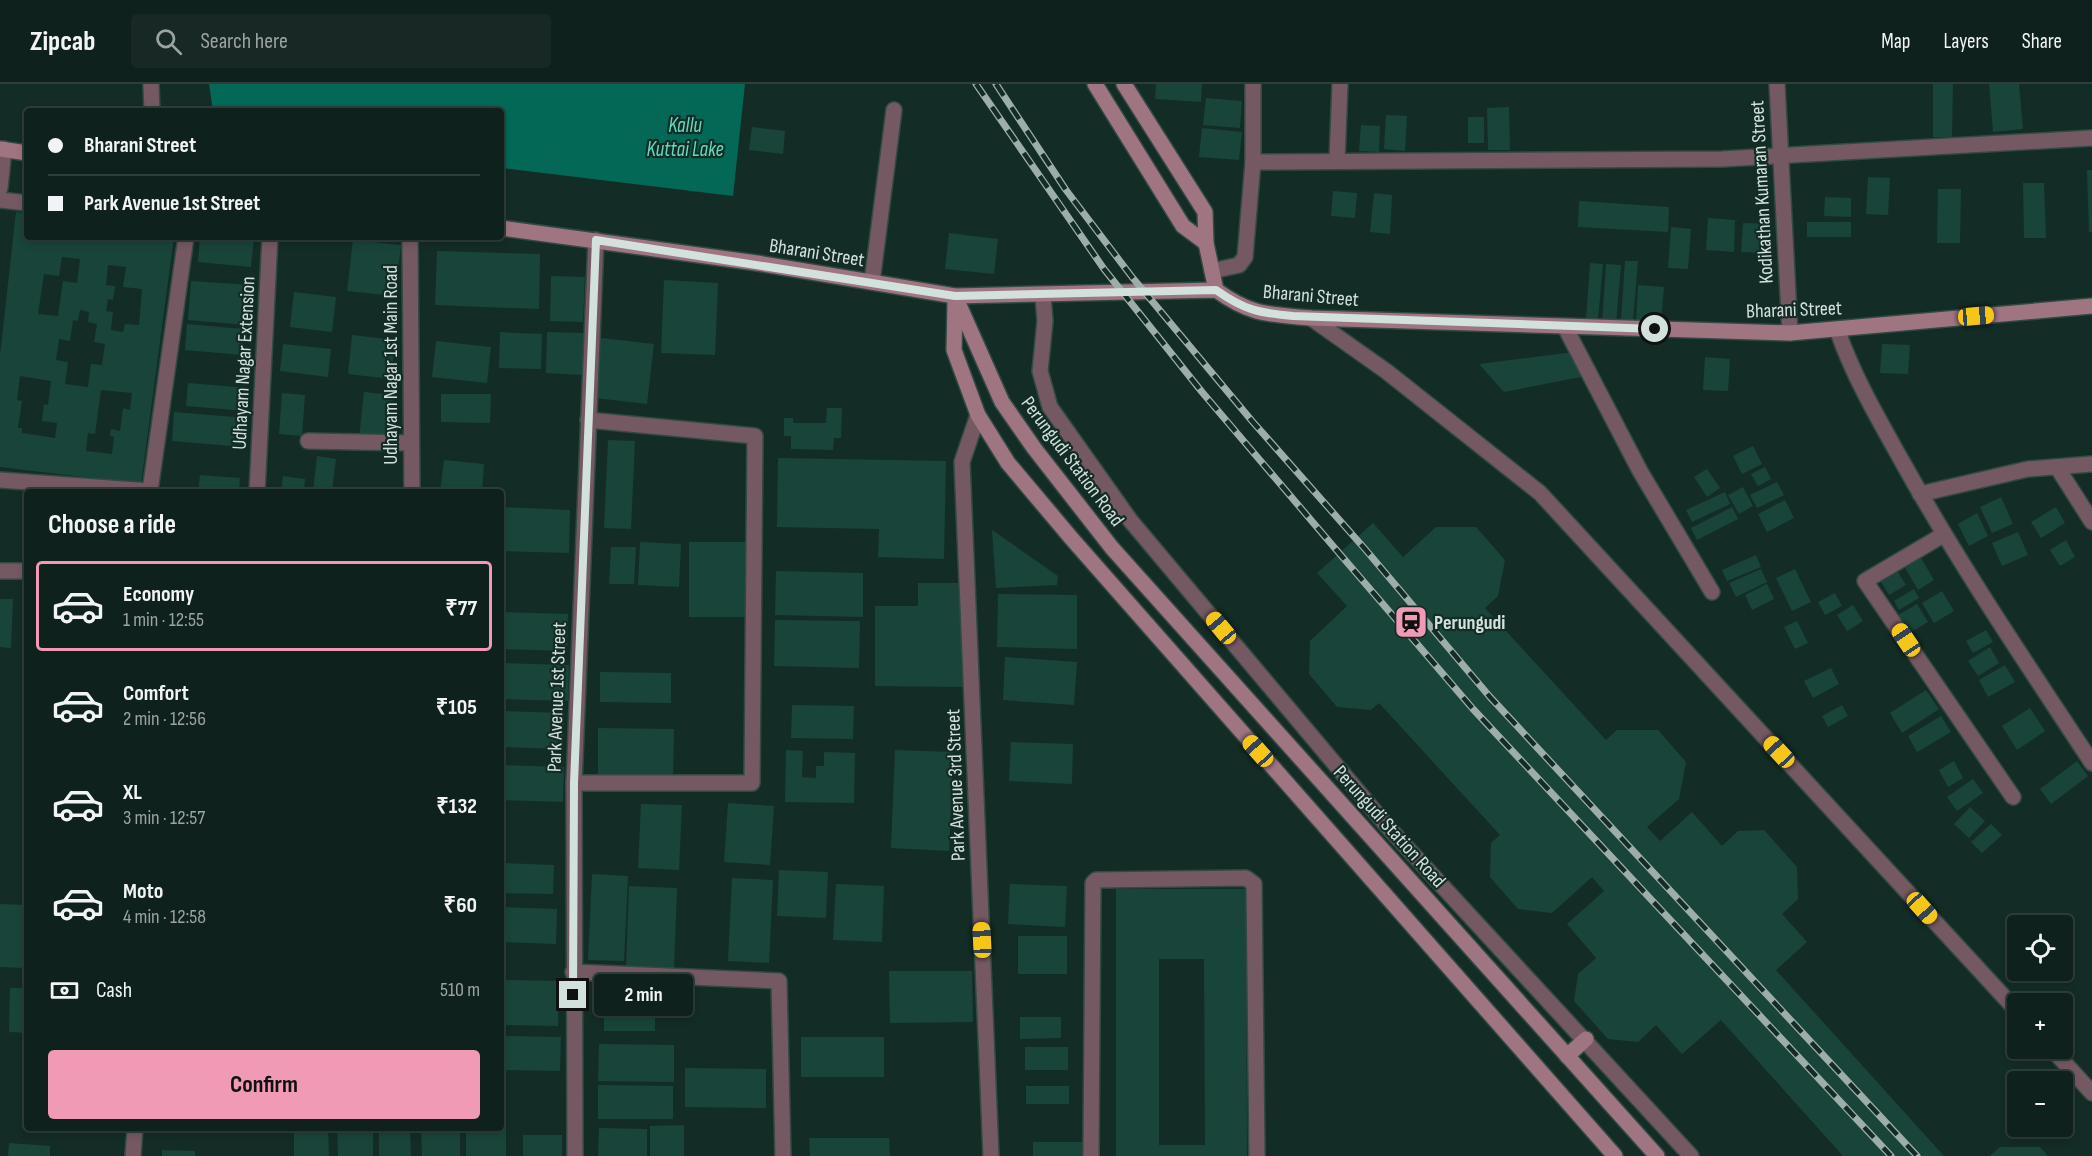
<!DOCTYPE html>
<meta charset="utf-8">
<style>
body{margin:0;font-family:"Sofia Sans Condensed",sans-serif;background:#182925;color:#f1f3f6;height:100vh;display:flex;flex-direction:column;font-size:22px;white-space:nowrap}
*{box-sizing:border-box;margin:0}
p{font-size:20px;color:#9ba3a3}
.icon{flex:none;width:33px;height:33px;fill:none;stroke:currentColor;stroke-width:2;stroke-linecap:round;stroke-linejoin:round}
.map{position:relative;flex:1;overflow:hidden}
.drawer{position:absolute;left:24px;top:405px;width:480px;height:642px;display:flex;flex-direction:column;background:#0f211c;border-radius:6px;box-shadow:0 3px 9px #0003,0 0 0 2px #2f3e3b}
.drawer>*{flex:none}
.banner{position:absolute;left:24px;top:24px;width:480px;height:132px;border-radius:6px;box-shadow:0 3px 9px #0003,0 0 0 2px #2f3e3b;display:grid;align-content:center;height:132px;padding:0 24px;background:#0f211c}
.fabs{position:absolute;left:2007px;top:831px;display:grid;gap:12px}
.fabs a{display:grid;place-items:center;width:66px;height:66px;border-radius:6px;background:#0f211c;box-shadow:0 3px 9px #0003,0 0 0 2px #2f3e3b;font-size:30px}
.end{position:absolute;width:27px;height:27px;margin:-14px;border:8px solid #d3e1dd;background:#111;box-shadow:0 0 0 3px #111}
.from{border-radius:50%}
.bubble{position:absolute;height:42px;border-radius:6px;background:#0f211c;box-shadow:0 3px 9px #0003,0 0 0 2px #2f3e3b;font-size:20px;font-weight:700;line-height:42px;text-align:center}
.car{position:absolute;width:18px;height:36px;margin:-18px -9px;border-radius:8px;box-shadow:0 0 4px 2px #0007;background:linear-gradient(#f5c518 24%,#345 0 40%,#f5c518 0 76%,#345 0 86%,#f5c518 0)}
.banner b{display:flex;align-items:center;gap:21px;height:57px;font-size:22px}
.banner b+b{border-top:2px solid #2f3e3b}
.banner i{width:15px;height:15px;background:#f1f3f6}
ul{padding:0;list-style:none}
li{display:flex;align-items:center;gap:18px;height:90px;margin:0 12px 9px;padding:0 12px;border:3px solid transparent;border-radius:6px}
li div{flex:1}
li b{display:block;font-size:22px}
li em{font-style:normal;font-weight:700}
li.on{border-color:#f09ab6}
li>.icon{width:54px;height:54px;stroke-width:1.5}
h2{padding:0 24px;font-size:27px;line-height:72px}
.pay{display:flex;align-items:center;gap:15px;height:66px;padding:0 24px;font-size:22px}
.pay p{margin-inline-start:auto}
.primary-button{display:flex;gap:12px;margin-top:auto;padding:12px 24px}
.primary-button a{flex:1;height:69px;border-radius:6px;background:#f09ab6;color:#111;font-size:24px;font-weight:700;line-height:69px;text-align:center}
header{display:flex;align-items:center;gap:36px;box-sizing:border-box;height:84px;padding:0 30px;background:#0f211c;border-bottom:2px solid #2f3e3b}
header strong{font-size:28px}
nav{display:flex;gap:33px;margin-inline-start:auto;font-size:21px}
.search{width:420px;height:54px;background:#182925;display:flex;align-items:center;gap:15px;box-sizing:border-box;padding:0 21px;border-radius:6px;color:#9ba3a3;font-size:22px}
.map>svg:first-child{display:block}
.water{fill:#036856}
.building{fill:#19443a;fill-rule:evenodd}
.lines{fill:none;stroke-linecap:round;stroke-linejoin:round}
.street-casing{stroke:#334943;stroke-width:18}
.secondary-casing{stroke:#334943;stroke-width:18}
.street{stroke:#755962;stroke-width:15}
.secondary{stroke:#a07582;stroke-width:15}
.rail-casing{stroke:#9daea9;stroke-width:7}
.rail{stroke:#142c26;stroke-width:4.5;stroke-dasharray:14;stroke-linecap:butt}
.route{stroke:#d3e1dd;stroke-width:8}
.labels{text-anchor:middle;stroke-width:4.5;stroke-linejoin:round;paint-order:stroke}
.street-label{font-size:20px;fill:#d3e1dd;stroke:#142c26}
.poi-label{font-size:20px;font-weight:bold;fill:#d3e1dd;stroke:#142c26;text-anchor:start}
.water-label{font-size:21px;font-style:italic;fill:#62dabe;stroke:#142c26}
</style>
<header>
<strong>Zipcab</strong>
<div class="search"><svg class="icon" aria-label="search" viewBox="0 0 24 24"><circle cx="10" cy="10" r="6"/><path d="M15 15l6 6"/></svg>Search here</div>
<nav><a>Map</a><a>Layers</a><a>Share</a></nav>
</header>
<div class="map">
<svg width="2092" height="1072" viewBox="0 0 2092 1072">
<rect width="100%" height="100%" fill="#142c26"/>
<polygon class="water" points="209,0 745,0 733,112 501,84 501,27 213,27"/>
<g class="building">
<polygon points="1156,0 1202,0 1201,18 1155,15"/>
<polygon points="1933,0 1953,0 1952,53 1933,53"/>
<polygon points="1989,0 2019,0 2023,45 1993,48"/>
<polygon points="1206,14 1242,17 1240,44 1203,41"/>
<polygon points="1509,23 1510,66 1488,66 1487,24"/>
<polygon points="1386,31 1407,32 1405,67 1384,65"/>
<rect x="1468" y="33" width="16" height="26"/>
<polygon points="1361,41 1380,42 1379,68 1359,67"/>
<polygon points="752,43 785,47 783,70 749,66"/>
<polygon points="1202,44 1242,48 1239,76 1199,73"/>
<polygon points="2087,86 2092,86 2092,148 2089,148"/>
<polygon points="1868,93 1890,94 1888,131 1866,130"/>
<polygon points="2023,99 2044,99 2046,154 2024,154"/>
<polygon points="1938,105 1961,105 1960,159 1937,159"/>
<polygon points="1333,107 1357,109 1355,134 1331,132"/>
<polygon points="1374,109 1392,111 1390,150 1370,148"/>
<polygon points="1825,113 1851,114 1851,133 1824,132"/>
<polygon points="1579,117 1669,123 1668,148 1578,143"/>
<path d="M16 128 27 129V153H174L141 400 0 383V271ZM62 173 80 175 77 199 63 197 58 232 38 230 44 190 59 192ZM108 181 126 183 123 203 142 205 139 241 125 240 123 248 111 246 113 228 106 227 108 215 113 216 115 202 106 201ZM80 226 89 228 88 238 97 240 94 258 105 260 102 281 91 280 88 303 65 300 68 278 56 276 59 255 70 257 73 236 78 237ZM20 292 51 297 48 321 44 320 42 337 57 339 55 354 22 349V344H18L22 317 17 316ZM101 306 132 309 130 326 123 324 120 347 111 345 110 352 114 353 112 370 86 367 88 349 95 350Z"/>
<polygon points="1708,134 1735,136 1734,168 1706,166"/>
<rect x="1807" y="138" width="44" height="15"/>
<polygon points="1743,139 1770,140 1769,169 1741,168"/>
<polygon points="1671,143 1691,145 1688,185 1668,184"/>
<polygon points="949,149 998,155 994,190 945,185"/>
<polygon points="200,153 254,153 251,183 198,178"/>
<polygon points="353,156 401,161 395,212 347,207"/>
<polygon points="437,167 540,170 539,225 435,221"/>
<polygon points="1625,177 1638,177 1633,237 1621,236"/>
<polygon points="1590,179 1603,180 1598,235 1586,235"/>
<polygon points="1606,180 1621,181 1616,240 1602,238"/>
<polygon points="551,192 585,193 583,238 550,237"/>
<polygon points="664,196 718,199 715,271 661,269"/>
<polygon points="191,197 250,201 247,241 188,236"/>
<polygon points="1638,201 1664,203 1661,238 1636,236"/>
<polygon points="294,208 336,213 332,248 290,243"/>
<polygon points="187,240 244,245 242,271 185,266"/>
<polygon points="500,248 542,250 541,285 499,284"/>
<polygon points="547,248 584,249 582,291 546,289"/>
<polygon points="352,251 395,256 391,295 348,290"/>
<polygon points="601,254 654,260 647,320 595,314"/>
<polygon points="436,257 491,263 487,299 432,293"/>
<polygon points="283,260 331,265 328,293 280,287"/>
<polygon points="1882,260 1910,261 1908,290 1880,289"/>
<polygon points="1574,268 1586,292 1504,308 1479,280"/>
<polygon points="1705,273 1730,275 1728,307 1703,306"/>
<polygon points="188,299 248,304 246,327 186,322"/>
<polygon points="364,308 394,311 388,358 359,355"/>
<polygon points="282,309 305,311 302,352 279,350"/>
<polygon points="441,310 491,310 490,339 441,338"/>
<polygon points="827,324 842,324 841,354 834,354 833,366 791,365 791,352 784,352 784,334 793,334 793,339 826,339"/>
<polygon points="174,328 247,334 244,363 172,357"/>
<polygon points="608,356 635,357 631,445 604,444"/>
<polygon points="1753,362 1762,380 1742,390 1733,372"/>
<polygon points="317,372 336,375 332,408 313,408"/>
<polygon points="778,374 946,377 944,475 878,473 879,445 777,443"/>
<polygon points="444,376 484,380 482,408 440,408"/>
<polygon points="1765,383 1771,395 1758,402 1751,390"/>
<polygon points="1707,385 1720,404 1707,413 1694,393"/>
<polygon points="200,391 240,394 239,408 198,408"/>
<polygon points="283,392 305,395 304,408 281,408"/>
<polygon points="1777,398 1784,411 1757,424 1750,411"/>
<polygon points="1743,403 1753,422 1739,430 1728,411"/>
<polygon points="1725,408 1730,420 1692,438 1686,426"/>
<polygon points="2001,413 2013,440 1992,449 1980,423"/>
<polygon points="1785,416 1794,434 1767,448 1758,430"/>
<polygon points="501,423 570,426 569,469 501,467"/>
<polygon points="1732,423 1738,435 1697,456 1691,444"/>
<polygon points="2056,423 2065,439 2041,454 2031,438"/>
<polygon points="1977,429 1988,452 1969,462 1958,440"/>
<polygon points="1373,439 1403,473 1436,443 1476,443 1505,476 1498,512 1485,524 1606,656 1617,646 1658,646 1686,678 1679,715 1647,743 1660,757 1692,728 1722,762 1738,747 1764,746 1797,783 1798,815 1782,830 1807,858 1776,886 1944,1072 1843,1072 1721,936 1682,970 1656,941 1638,958 1608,955 1574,917 1578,890 1596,874 1567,840 1604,807 1592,793 1552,829 1518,825 1490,793 1491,759 1500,751 1379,619 1371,626 1337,623 1309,590 1310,557 1347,522 1317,489"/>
<polygon points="992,446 1058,492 1057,501 996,504"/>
<polygon points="2018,448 2028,471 2002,482 1992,459"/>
<polygon points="2066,456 2075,473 2060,482 2050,466"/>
<polygon points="640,458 681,460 679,503 638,501"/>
<rect x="689" y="458" width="57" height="75"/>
<polygon points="611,463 636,463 634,500 609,500"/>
<polygon points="1756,471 1761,483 1727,497 1722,486"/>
<polygon points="1921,474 1934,496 1918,506 1905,484"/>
<polygon points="1761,485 1767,498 1736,513 1729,499"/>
<polygon points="1795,485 1811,518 1792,527 1776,494"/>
<polygon points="776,487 863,489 863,533 775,531"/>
<polygon points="1898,488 1906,501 1889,511 1881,498"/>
<polygon points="918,499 964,499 964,603 875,602 875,522 918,522"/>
<polygon points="1767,500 1774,515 1752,526 1745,511"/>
<polygon points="1914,505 1919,514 1899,526 1894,517"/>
<polygon points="1942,507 1954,527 1934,539 1922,519"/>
<polygon points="1835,509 1842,522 1825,531 1818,518"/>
<polygon points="998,510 1077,511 1077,565 997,563"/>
<polygon points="0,515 13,515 11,564 0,563"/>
<polygon points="1917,520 1928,538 1906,551 1895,533"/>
<polygon points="1853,521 1863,537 1847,547 1837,531"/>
<polygon points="504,528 568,530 567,567 502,565"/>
<polygon points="775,536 860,537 859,584 774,582"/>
<polygon points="1797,537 1808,559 1795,565 1784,543"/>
<polygon points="1986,546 1993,558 1973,569 1966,557"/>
<polygon points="1990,563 1999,579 1978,592 1968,577"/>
<polygon points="1005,573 1077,578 1074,621 1003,616"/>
<polygon points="501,579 569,581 568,617 501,615"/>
<polygon points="2005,581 2015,598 1988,613 1979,596"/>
<polygon points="1831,584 1839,600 1813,614 1804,597"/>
<polygon points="600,588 671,589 671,619 600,618"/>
<polygon points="1926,606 1939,625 1902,649 1890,629"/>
<polygon points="792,621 854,622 853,655 791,654"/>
<polygon points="1842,621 1848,632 1828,643 1822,632"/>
<polygon points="2030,624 2045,647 2017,666 2002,642"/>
<polygon points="501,627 564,629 563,665 501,663"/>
<polygon points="1941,632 1951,648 1917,668 1908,652"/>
<polygon points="598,644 674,645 673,692 598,690"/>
<polygon points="1011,658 1073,660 1072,700 1009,697"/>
<polygon points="786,666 803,667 802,693 816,694 816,682 824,682 824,668 855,669 854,719 785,718"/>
<polygon points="895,666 953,668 949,767 891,764"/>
<polygon points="1954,677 1963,694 1948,703 1939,686"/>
<polygon points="2077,677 2088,692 2051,720 2040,705"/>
<polygon points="501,681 564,683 563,718 501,716"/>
<polygon points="1973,695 1983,709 1957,727 1947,713"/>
<polygon points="728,719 774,722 770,781 724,778"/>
<polygon points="641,720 682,721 679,786 638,784"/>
<polygon points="1970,723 1985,737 1969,754 1954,740"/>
<polygon points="1991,740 2002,751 1982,769 1971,758"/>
<polygon points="501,779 554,781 553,810 501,809"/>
<polygon points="779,786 828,788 826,834 777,832"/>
<polygon points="592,790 628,792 624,877 588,876"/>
<polygon points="732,794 773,796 769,879 728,877"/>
<polygon points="836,800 884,802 882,858 833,856"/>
<polygon points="1010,800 1067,802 1065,843 1008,840"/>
<polygon points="629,802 677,804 674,886 626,883"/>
<path d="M1116 805H1246L1247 1072H1116ZM1159 875H1204L1205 1061H1159Z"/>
<polygon points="0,820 26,821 24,884 0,883"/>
<polygon points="501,823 557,825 556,860 501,858"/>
<rect x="1018" y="852" width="49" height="38"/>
<polygon points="889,887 972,887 973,938 890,939"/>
<polygon points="501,896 559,897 558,942 501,941"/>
<polygon points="10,904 27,904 27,949 9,948"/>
<polygon points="604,914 655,915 655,947 604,947"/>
<polygon points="1020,933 1061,933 1061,954 1020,955"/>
<polygon points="501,952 561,953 560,987 501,986"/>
<rect x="801" y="953" width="83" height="40"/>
<polygon points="599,960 674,961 674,998 598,997"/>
<rect x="1025" y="963" width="43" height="23"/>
<polygon points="685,984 766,985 766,1024 685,1023"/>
<polygon points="598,1001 673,1002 673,1035 598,1035"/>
<rect x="1026" y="1002" width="43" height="18"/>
<polygon points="501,1029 506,1029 506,1072 466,1072 466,1044 501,1044"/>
<polygon points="684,1041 684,1072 650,1072 650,1042"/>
<polygon points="294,1044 328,1044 329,1072 294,1072"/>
<polygon points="337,1044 373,1044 373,1072 338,1072"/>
<polygon points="379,1044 410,1044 411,1072 379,1072"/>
<polygon points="421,1044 460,1044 460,1072 422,1072"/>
<polygon points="599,1044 647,1045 647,1072 598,1072"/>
<rect x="523" y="1051" width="39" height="21"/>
<polygon points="809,1054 889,1054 890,1072 810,1072"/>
<rect x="1033" y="1058" width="50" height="14"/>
<polygon points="9,1059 50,1062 50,1072 8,1072"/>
<polygon points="2000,1063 2040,1063 2048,1072 1990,1072"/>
<polygon points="162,1066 195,1067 195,1072 162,1072"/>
</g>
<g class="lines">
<g class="street-casing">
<g id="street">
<polyline points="151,0 152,27"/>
<polyline points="1777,0 1790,249"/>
<polyline points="1337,77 1340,0"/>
<polyline points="1253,78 1722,75 2092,54"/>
<polyline points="0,104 4,65"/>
<polyline points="0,116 27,119"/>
<polyline points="410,153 412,408"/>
<polyline points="1212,187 1239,181 1245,173 1253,78 1253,0"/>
<polyline points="872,198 894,26"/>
<polyline points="1043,212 1045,237 1040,287 1050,323 1130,436 1387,742 1691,1072"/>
<polyline points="1311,234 1386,287 1540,409 2018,928"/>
<polyline points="1565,243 1640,387 1712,508"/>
<path d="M1837 245C1853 292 1879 336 1903 379 1961 483 2027 580 2092 679"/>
<polyline points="978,331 962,378 991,1072"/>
<polyline points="308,357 411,359"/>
<polyline points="2057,383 2092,438"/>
<polyline points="0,396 150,407 186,153"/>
<polyline points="257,408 270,153"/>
<polyline points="1920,410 2028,385 2092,380"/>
<polyline points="1943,451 1865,497 2013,713"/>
<polyline points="0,487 27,487"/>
<polyline points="574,699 752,699 755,352 588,336"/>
<polyline points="573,888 779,897 783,1072"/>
<polyline points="2051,964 2092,1009"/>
<polyline points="133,1072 135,1044"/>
<polyline points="575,1072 574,699 596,156"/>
<polyline points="1091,1072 1093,799 1096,796 1246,794 1254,800 1257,1072"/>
</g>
</g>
<g class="secondary-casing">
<g id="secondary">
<polyline points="1095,0 1183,142 1206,159"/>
<polyline points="1124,0 1205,128 1206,159 1216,206"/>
<polyline points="0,65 27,69"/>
<path d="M501 144 757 179 955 212 1216 206C1252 232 1269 230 1311 234L1790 249 2092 222"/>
<polyline points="955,212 1002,318 1034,364 1112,464 1657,1072"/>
<polyline points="955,218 954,266 978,331 1008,379 1072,455 1615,1072"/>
<polyline points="1567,972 1586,955"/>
</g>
</g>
<use href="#street" class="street"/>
<use href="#secondary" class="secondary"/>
<g class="rail-casing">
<g id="rail">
<polyline points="976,0 1104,185 1202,308 1333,462 1473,625 1891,1072"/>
<polyline points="996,0 1066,106 1132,193 1252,337 1365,465 1490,613 1917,1072"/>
</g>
</g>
<use href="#rail" class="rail"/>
</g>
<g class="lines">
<path class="route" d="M573 911 574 699 596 156 955 212 1216 206C1244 226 1259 229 1293 232L1655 245"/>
</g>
<defs>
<g id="station-square" transform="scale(1.725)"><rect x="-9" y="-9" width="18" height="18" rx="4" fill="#f09ab6" stroke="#142c26"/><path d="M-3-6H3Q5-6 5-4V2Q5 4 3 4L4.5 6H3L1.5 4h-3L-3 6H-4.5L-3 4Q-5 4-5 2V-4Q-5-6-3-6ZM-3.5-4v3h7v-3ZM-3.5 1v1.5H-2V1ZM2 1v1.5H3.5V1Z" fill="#111"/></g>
</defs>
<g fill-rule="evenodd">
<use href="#station-square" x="1411" y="538"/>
</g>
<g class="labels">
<g class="street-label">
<text transform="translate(1761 108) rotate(-93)" y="7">Kodikathan Kumaran Street</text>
<text transform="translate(817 168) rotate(9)" y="7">Bharani Street</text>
<text transform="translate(1311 211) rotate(5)" y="7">Bharani Street</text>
<text transform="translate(1794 225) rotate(-2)" y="7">Bharani Street</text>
<text transform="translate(243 279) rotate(-87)" y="7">Udhayam Nagar Extension</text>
<text transform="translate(390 281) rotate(-90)" y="7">Udhayam Nagar 1st Main Road</text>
<text transform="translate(1073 377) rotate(53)" y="7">Perungudi Station Road</text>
<text transform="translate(556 613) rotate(-88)" y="7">Park Avenue 1st Street</text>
<text transform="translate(955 701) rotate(-92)" y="7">Park Avenue 3rd Street</text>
<text transform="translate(1390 742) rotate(48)" y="7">Perungudi Station Road</text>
</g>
<g class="poi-label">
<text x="1434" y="545">Perungudi</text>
</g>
<g class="water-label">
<text x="685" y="48">Kallu<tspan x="685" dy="24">Kuttai Lake</tspan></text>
</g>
</g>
</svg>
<div class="fabs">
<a><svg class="icon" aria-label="locate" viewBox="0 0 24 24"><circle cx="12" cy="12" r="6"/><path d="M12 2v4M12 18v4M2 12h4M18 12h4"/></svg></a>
<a>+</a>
<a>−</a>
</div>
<i class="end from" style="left:1655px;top:245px"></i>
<i class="end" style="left:573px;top:911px"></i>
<div class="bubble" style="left:594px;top:890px;width:99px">2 min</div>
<i class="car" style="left:1976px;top:232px;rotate:85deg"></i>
<i class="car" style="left:1221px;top:544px;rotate:320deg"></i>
<i class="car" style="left:1906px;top:556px;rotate:326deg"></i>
<i class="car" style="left:1258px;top:667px;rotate:318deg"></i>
<i class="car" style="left:1779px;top:668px;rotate:317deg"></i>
<i class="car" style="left:1922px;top:824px;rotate:138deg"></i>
<i class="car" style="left:982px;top:856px;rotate:357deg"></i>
<div class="banner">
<b><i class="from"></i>Bharani Street</b>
<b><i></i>Park Avenue 1st Street</b>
</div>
<section class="drawer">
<h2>Choose a ride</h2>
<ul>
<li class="on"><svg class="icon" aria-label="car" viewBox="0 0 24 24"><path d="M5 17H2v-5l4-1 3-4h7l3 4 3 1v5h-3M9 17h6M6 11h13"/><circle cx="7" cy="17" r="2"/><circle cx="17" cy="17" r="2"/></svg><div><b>Economy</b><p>1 min · 12:55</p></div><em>₹77</em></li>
<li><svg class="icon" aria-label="car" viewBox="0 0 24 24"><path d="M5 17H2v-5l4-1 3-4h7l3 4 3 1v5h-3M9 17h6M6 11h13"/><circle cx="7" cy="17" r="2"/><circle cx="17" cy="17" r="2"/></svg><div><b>Comfort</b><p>2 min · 12:56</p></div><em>₹105</em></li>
<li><svg class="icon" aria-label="car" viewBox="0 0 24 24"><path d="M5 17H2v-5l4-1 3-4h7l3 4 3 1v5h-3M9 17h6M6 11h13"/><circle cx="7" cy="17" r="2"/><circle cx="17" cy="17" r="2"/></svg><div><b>XL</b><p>3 min · 12:57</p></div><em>₹132</em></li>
<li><svg class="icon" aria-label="car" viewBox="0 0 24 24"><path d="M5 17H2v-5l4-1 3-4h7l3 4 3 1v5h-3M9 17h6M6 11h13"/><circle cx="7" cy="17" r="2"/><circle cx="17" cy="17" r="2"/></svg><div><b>Moto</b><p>4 min · 12:58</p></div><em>₹60</em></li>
</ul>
<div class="pay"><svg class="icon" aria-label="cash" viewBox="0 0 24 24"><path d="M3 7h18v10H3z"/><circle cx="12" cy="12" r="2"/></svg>Cash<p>510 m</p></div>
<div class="primary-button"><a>Confirm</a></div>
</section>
</div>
